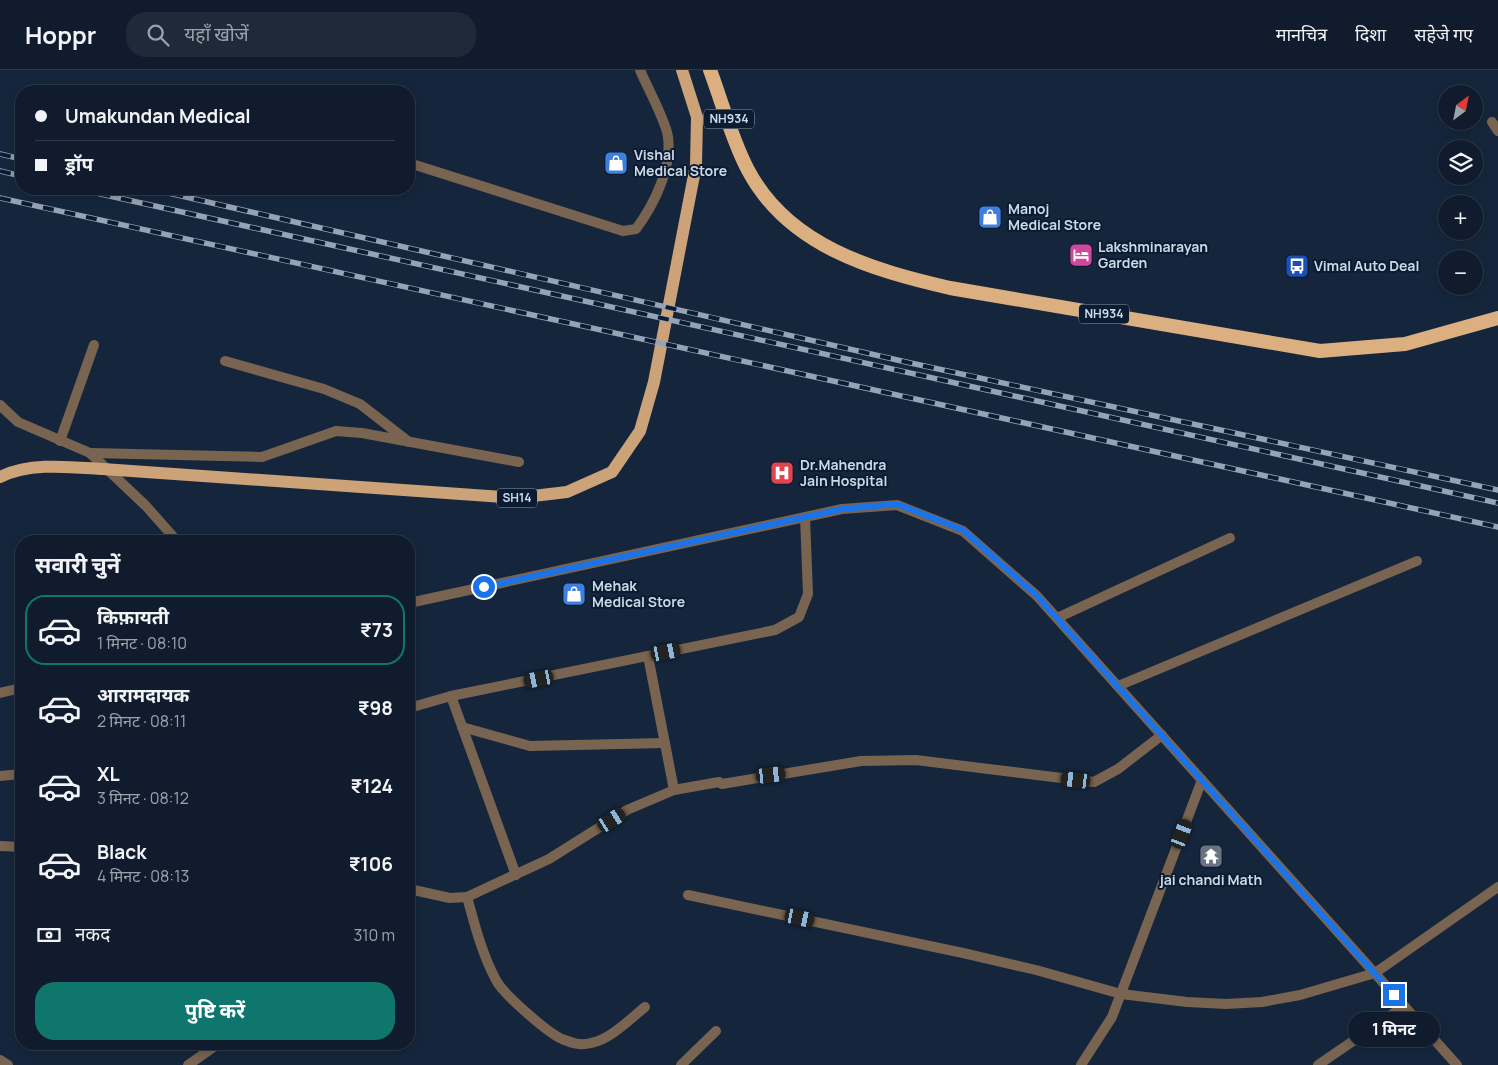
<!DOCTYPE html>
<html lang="hi">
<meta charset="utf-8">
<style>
body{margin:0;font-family:Manrope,"Noto Sans Devanagari",sans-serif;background:#1e2939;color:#f1f3f6;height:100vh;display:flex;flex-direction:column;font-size:19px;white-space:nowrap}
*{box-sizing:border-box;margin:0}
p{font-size:16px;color:#9ca1aa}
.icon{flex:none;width:28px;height:28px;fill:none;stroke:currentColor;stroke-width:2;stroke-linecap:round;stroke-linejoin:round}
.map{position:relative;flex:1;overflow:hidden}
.side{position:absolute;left:15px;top:465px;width:400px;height:515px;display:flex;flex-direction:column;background:#101c2d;border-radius:20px;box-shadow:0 2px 12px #0003,0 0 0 1px #303a49}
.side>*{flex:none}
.banner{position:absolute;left:15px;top:15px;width:400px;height:110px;border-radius:20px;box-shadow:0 2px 12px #0003,0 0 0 1px #303a49;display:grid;align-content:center;height:110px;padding:0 20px;background:#101c2d}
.needle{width:32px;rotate:32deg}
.controls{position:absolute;left:1438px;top:15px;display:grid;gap:10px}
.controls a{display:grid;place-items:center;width:45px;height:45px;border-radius:50%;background:#101c2d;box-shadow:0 2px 12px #0003,0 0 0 1px #303a49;font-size:25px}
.end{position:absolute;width:22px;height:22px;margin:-11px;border:6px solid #1a73e8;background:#fff;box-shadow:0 0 0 2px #fff}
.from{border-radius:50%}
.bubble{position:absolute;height:35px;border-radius:18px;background:#101c2d;box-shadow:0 2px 12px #0003,0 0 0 1px #303a49;font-size:16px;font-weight:700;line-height:35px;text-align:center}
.car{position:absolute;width:15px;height:30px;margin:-15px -8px;border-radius:6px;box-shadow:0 0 4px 1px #0007;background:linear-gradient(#222 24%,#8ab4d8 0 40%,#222 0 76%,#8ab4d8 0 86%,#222 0)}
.banner b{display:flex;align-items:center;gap:18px;height:48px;font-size:19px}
.banner b+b{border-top:1px solid #303a49}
.banner i{width:12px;height:12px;background:#f1f3f6}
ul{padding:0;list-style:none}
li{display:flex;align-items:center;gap:15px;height:70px;margin:0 10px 8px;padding:0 10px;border:2px solid transparent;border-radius:20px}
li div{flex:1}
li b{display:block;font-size:19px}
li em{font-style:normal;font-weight:700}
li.current{border-color:#0f766e}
li>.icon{width:45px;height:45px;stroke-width:1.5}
h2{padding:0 20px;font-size:22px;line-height:60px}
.pay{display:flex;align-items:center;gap:12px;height:55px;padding:0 20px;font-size:19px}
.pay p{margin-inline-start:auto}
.primary-button{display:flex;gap:10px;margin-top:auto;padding:10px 20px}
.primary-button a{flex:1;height:58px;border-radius:20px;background:#0f766e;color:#fff;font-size:20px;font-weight:700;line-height:58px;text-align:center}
header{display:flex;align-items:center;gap:30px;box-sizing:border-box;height:70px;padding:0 25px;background:#101c2d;border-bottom:1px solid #303a49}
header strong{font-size:24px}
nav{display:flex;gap:28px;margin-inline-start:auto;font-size:18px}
.search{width:350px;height:45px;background:#1e2939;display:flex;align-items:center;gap:12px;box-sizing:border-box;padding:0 18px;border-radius:20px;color:#9ca1aa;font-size:19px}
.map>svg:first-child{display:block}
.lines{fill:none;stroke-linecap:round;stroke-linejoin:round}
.minor{stroke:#786450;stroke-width:10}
.tertiary{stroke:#786450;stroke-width:10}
.primary{stroke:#cca379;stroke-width:12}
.trunk{stroke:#dcaf81;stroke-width:14}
.rail-casing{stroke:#96a3b4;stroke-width:5.5}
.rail{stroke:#0b1c32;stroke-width:4;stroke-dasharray:11;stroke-linecap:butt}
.route{stroke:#1a73e8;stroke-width:6}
.labels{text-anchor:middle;stroke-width:4;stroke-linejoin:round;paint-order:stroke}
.shield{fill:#0b1c32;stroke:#93a0b1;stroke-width:1}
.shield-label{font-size:12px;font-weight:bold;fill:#cdd8e7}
.poi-label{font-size:14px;font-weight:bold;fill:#cdd8e7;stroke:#0b1c32;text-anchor:start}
</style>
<header>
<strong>Hoppr</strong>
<div class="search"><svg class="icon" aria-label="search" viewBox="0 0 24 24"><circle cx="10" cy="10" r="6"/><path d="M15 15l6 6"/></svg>यहाँ खोजें</div>
<nav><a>मानचित्र</a><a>दिशा</a><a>सहेजे गए</a></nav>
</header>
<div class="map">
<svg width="1498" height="995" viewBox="0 0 1498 995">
<rect width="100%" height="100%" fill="#15263c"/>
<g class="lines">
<g class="minor">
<polyline points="1492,52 1498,61"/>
<path d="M409 93 623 161 636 159C654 135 672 98 668 67 666 51 647 17 640 0"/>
<polyline points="225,291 324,319 360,334 409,372"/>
<polyline points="0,335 18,352 90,383 146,436 177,471"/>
<polyline points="60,371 94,275"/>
<polyline points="90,383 262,387 336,361 362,363 519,392"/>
<polyline points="1057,548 1230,468"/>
<polyline points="648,586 674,720"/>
<polyline points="1118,616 1417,491"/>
<polyline points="451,626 516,805"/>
<polyline points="409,638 451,626 775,560 799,547 808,524 805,447"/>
<polyline points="462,657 530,676 665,673"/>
<polyline points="0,706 21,704"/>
<polyline points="0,776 21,777"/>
<polyline points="409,819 450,828 467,827 549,789 627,740 674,720 719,712 722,714 861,691 916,690 1094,712 1118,699 1162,665"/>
<polyline points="688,825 963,883 1036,900 1121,924 1187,932 1226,934 1262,932 1300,925 1375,903 1498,817"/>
<path d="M467 827C475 856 482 884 496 910 503 924 548 963 562 969 572 973 580 976 591 973 611 969 630 949 645 937"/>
<polyline points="0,990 8,995"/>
<polyline points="188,995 218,974"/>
<polyline points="681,995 716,961"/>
<polyline points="1081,995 1112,947 1202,710"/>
<polyline points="1318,995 1404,936"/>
</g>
<g class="tertiary">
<polyline points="409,533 842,439 897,435 963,461 1037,526 1457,995"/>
<polyline points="0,623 21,618"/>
</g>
<path class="primary" d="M0 407C31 392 70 397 103 399L516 428 567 422 612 402 640 361 654 312 696 95 697 47 682 0"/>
<path class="trunk" d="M710 0C722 32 732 70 748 100 788 176 872 200 950 218L1320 281 1405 274 1498 248"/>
<g class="rail-casing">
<g id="rail">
<polyline points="0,84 21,89"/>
<polyline points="0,101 21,106"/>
<polyline points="78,119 1498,433"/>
<polyline points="151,119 906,292 1498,420"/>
<polyline points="0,128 1498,457"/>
</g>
</g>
<use href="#rail" class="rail"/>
</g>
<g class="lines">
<polyline class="route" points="484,517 842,439 897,434 963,460 1037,526 1394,925"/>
</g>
<defs>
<g id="shop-square" transform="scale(1.25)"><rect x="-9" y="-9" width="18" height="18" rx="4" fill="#3f7fe0" stroke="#0b1c32"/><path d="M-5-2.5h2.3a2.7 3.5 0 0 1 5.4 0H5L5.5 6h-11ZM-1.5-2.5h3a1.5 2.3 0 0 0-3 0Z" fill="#fff"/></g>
<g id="hotel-square" transform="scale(1.25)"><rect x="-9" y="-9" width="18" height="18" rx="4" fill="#d1479c" stroke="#0b1c32"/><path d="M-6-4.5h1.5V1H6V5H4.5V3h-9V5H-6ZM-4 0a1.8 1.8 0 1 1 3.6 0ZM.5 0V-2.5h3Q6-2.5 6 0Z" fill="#fff"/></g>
<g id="bus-square" transform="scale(1.25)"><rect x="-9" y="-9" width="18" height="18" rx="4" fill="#1a4fb4" stroke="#0b1c32"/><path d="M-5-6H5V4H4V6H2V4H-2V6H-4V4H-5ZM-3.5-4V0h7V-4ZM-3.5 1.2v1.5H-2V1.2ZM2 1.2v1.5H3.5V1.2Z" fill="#fff"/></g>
<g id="hospital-square" transform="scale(1.25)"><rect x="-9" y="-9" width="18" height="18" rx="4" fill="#e0444e" stroke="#0b1c32"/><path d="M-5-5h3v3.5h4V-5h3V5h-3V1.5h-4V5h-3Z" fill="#fff"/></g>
<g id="temple-square" transform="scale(1.25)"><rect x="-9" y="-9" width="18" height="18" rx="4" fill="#6b7280" stroke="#0b1c32"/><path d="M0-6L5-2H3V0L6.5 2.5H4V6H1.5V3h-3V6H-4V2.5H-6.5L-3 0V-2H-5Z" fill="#fff"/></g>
</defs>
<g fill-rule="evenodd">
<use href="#shop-square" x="616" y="93"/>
<use href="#shop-square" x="990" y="147"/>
<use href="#hotel-square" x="1081" y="185"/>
<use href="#bus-square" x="1297" y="196"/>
<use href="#hospital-square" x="782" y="403"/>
<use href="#shop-square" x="574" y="524"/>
<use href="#temple-square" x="1211" y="786"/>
</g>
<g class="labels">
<g class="shield">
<rect x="704" y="39.5" width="50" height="19" rx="4"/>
<rect x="1079" y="234.5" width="50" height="19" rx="4"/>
<rect x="497" y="418.5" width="40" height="19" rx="4"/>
</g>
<g class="shield-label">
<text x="729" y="53">NH934</text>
<text x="1104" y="248">NH934</text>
<text x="517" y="432">SH14</text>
</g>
<g class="poi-label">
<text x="634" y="90">Vishal<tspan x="634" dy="16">Medical Store</tspan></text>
<text x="1008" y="144">Manoj<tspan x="1008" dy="16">Medical Store</tspan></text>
<text x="1098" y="182">Lakshminarayan<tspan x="1098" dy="16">Garden</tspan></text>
<text x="1314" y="201">Vimal Auto Deal</text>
<text x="800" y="400">Dr.Mahendra<tspan x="800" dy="16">Jain Hospital</tspan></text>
<text x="592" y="521">Mehak<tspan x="592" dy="16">Medical Store</tspan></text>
<text x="1211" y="815" text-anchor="middle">jai chandi Math</text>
</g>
</g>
</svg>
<div class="controls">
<a><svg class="needle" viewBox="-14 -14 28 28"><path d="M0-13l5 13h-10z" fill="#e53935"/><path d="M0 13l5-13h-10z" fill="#9ca1aa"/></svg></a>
<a><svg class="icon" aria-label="layers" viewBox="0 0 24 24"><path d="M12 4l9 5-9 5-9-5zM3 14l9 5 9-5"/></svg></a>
<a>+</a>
<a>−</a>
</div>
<i class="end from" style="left:484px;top:517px"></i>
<i class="end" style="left:1394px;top:925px"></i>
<div class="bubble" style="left:1348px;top:942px;width:92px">1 मिनट</div>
<i class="car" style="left:666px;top:582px;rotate:79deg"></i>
<i class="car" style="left:539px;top:609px;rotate:259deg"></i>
<i class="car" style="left:771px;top:705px;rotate:84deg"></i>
<i class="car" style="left:1076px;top:710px;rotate:277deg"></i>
<i class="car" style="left:612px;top:750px;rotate:58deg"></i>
<i class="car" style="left:1182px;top:764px;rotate:21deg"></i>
<i class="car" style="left:800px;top:848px;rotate:102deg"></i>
<div class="banner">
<b><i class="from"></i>Umakundan Medical</b>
<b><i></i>ड्रॉप</b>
</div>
<section class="side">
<h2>सवारी चुनें</h2>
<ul>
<li class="current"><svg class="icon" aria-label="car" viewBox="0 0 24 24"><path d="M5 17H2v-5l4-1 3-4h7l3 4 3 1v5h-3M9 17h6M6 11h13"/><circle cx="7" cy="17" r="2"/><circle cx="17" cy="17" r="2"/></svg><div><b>किफ़ायती</b><p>1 मिनट · 08:10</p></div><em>₹73</em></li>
<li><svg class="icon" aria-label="car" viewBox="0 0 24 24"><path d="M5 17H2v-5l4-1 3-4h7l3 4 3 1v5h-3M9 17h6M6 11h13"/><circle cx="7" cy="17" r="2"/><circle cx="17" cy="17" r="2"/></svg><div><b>आरामदायक</b><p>2 मिनट · 08:11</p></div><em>₹98</em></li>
<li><svg class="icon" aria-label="car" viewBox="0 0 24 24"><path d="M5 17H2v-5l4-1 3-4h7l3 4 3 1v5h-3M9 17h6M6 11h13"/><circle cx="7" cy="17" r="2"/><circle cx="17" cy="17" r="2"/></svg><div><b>XL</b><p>3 मिनट · 08:12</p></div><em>₹124</em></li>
<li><svg class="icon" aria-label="car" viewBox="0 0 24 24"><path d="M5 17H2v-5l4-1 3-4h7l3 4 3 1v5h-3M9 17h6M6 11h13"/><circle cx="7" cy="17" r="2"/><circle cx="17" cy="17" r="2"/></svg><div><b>Black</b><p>4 मिनट · 08:13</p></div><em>₹106</em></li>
</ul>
<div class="pay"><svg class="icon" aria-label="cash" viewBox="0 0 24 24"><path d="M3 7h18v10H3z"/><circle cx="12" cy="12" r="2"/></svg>नकद<p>310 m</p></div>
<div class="primary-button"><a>पुष्टि करें</a></div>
</section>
</div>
